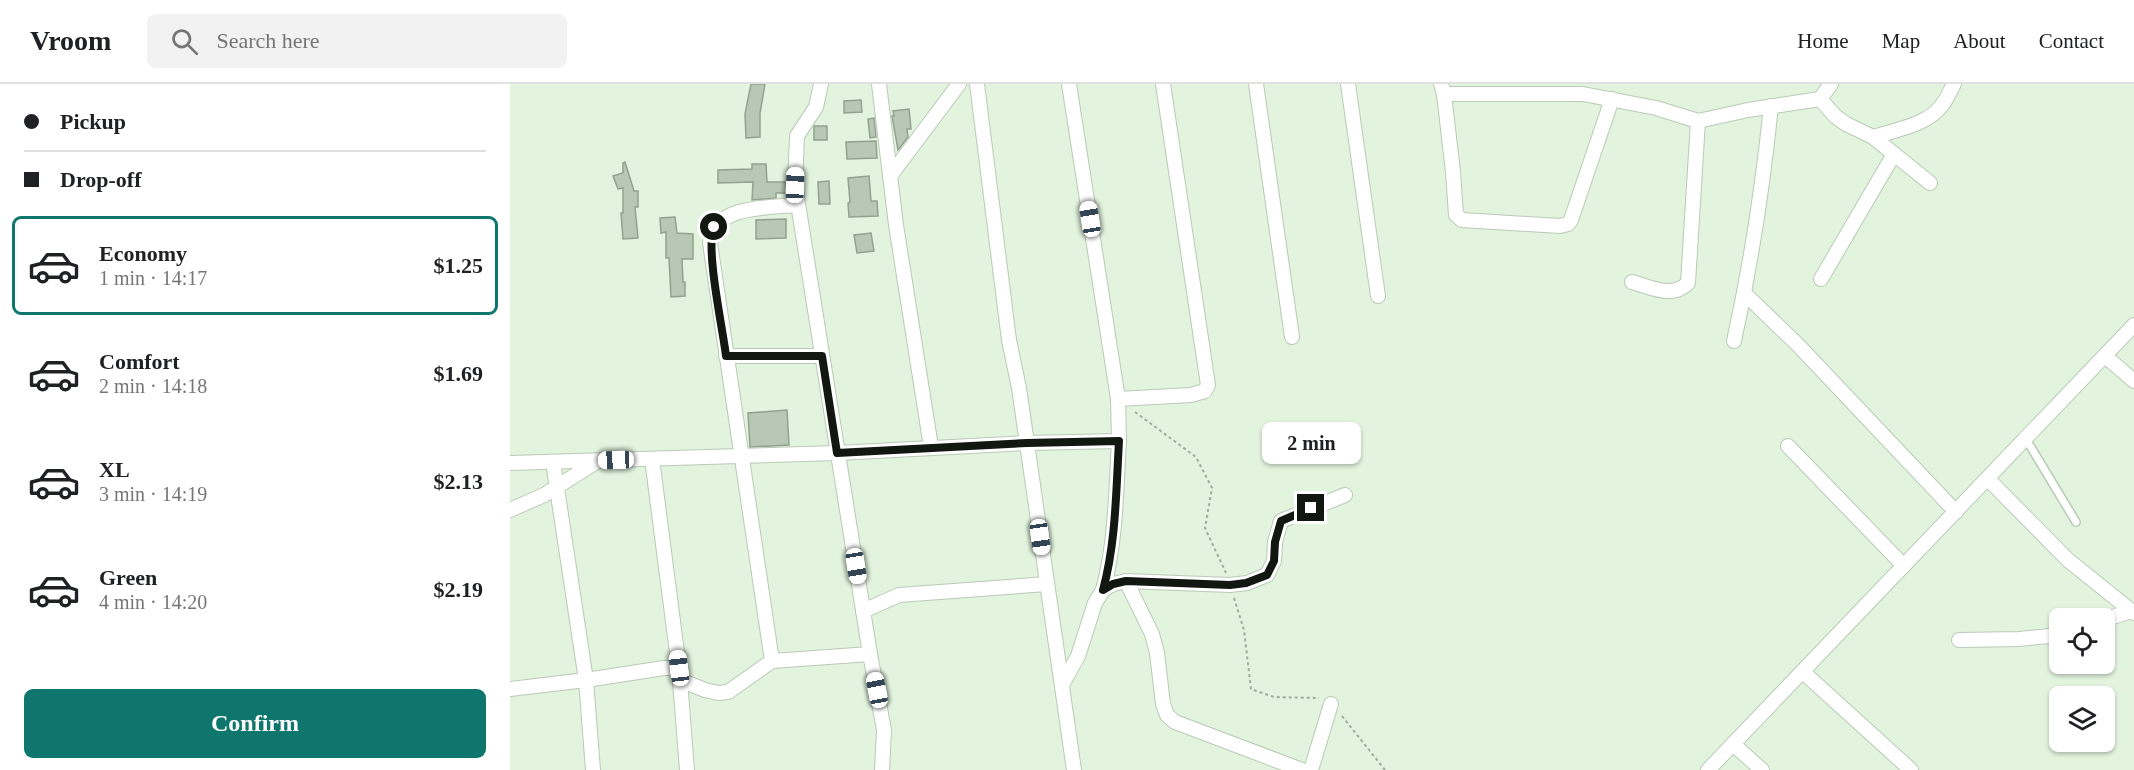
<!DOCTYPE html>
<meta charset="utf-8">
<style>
body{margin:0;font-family:"Times New Roman",serif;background:#f2f2f2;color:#202124;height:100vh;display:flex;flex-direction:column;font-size:22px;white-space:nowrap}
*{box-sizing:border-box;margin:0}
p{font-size:20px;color:#757577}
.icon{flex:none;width:33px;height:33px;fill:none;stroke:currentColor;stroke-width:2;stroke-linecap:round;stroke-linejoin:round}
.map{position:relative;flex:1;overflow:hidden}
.side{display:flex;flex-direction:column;background:#fff;width:510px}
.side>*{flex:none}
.banner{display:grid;align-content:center;height:132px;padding:0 24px;background:#fff}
.tools{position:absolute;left:1539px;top:524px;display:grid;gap:12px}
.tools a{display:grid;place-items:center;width:66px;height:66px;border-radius:9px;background:#fff;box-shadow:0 2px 4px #0004;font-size:30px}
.end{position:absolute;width:27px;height:27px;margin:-14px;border:8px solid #121811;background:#fff;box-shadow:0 0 0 3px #fff}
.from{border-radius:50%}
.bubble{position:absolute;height:42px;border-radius:9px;background:#fff;box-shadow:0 2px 4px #0004;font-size:20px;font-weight:800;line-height:42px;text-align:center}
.car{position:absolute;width:18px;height:36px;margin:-18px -9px;border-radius:8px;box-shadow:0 0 4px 2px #0007;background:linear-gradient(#fff 24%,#345 0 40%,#fff 0 76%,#345 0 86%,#fff 0)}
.banner b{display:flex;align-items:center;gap:21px;height:57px;font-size:22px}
.banner b+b{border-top:2px solid #e0e0e0}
.banner i{width:15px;height:15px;background:#202124}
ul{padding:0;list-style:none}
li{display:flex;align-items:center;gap:18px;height:99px;margin:0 12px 9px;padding:0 12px;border:3px solid transparent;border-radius:9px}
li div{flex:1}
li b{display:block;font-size:22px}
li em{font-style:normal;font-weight:800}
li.selected{border-color:#0f766e}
li>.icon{width:54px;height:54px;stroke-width:1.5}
.cta{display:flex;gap:12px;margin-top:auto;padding:12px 24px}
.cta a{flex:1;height:69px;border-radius:9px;background:#0f766e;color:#fff;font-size:24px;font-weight:800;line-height:69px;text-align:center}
header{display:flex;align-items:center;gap:36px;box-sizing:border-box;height:84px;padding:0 30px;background:#fff;border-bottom:2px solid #e0e0e0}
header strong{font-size:28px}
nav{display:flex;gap:33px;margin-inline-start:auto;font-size:21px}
.search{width:420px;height:54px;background:#f2f2f2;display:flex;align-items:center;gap:15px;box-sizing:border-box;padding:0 21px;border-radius:9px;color:#757577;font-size:22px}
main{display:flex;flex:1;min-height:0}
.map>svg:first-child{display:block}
.building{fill:#b7c8b4;stroke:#92a28f;stroke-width:1.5}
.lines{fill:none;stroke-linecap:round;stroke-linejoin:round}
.lane-casing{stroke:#b9cab6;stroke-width:10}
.street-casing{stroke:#b9cab6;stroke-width:16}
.path{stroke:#9fad9c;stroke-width:2;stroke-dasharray:3 3;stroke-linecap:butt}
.lane{stroke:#fff;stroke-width:7}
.street{stroke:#fff;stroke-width:14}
.route{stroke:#121811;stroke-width:8}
</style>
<header>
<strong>Vroom</strong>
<div class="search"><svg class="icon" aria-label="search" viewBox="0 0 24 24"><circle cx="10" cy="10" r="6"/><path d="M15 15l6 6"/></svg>Search here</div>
<nav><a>Home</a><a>Map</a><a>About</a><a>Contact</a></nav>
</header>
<main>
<section class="side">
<div class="banner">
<b><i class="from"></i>Pickup</b>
<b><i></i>Drop-off</b>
</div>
<ul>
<li class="selected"><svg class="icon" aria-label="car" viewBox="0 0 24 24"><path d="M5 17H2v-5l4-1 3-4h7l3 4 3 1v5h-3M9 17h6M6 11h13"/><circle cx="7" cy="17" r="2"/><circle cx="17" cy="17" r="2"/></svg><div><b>Economy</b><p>1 min · 14:17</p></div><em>$1.25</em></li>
<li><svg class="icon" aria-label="car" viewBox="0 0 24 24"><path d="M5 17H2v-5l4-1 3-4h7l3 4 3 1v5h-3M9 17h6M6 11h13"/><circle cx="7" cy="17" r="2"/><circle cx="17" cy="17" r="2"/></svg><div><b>Comfort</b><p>2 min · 14:18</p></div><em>$1.69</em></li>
<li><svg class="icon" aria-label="car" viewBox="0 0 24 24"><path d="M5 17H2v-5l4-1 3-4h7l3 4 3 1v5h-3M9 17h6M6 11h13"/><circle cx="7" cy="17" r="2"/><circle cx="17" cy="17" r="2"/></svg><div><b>XL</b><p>3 min · 14:19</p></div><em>$2.13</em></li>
<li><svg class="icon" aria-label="car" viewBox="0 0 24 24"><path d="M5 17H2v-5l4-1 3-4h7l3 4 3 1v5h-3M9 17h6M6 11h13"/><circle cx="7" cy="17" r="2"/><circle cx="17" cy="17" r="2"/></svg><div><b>Green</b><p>4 min · 14:20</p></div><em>$2.19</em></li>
</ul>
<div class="cta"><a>Confirm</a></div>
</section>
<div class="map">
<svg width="1624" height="686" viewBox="0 0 1624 686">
<rect width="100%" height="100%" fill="#e2f3de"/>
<g class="building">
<polygon points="241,0 255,0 250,29 250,53 236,54 235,30"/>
<polygon points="351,16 352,28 334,29 334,17"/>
<polygon points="399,25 401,45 397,45 398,53 388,66 382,32 384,32 383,27"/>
<polygon points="364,34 366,53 360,54 358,35"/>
<rect x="304" y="42" width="13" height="14"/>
<polygon points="366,57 367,74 337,75 336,58"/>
<polygon points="115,78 124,107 128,107 128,123 125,123 128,154 113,155 111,129 113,129 113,104 108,105 103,92 113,89 113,79"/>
<polygon points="242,80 256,80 257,98 276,98 277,109 266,109 266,114 242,116 243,98 208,99 208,86 242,85"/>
<polygon points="359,92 361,117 367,117 368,132 339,133 338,119 340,118 338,94"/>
<polygon points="319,97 320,120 309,120 308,98"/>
<polygon points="165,133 167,149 183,150 183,175 172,175 173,198 175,198 175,212 161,213 159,174 156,174 156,148 151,149 150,134"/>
<polygon points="276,135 276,154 246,155 246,136"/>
<polygon points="361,149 364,167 347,169 344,151"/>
<polygon points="277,326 279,361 240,363 238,329"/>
</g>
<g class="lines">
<g class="lane-casing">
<polyline id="lane" points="1516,355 1566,438"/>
</g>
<g class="street-casing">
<g id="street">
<polyline points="311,0 306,23 287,52 285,101 360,570 374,646 372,686"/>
<polyline points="369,0 386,141 421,363"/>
<polyline points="467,0 499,256 509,304 564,686"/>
<polyline points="746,0 782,253"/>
<polyline points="838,0 868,212"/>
<polyline points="931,0 934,10 1073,10 1146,24 1188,37 1238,26 1310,15 1321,0"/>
<polyline points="934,10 943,88 946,131 952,136 1050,142 1058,140 1061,136 1102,15"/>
<polyline points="1310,15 1325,32 1336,40 1363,53 1420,99"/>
<path d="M1363 53C1385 46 1418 41 1432 21 1437 15 1440 7 1444 0"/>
<polyline points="380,92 449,0"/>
<polyline points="1311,195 1384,70"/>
<path d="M1122 198C1140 203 1162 215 1178 199L1188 37"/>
<polyline points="1234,209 1288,261 1446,428"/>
<path d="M1224 257C1241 180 1253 101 1261 22"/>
<polyline points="216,272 312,272"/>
<polyline points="1595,272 1624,297"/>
<polyline points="608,315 681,311 695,307 698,301 653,0"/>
<polyline points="1278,362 1394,482"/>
<polyline points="142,375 169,584 177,686"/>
<polyline points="43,378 76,596 83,686"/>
<polyline points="0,379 328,369 517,359 609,357 608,315 559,0"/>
<polyline points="1478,395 1558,476 1624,529"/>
<polyline points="0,426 34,411 86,378"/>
<polyline points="616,497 642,550 647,569 653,620 657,631 665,638 792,686"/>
<path d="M593 506C606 458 606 407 609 357"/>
<polyline points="353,527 389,511 537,500"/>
<polyline points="1594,536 1621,527"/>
<polyline points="1449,556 1509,555 1550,551"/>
<path d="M262 577 200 159C203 120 260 124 288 121"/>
<polyline points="1293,588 1401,686"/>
<polyline points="170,596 195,606 208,609 218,608 262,577 360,570"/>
<polyline points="552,601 568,572 585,519 593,506 603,500 616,497 720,501 737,499 757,491 764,477 765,458 771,437 835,411"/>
<polyline points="0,605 76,596 154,584 169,584"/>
<polyline points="1223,660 1252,686"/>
<polyline points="801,686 821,620"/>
<polyline points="1198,686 1624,241"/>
</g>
</g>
<g class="path">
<polyline points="625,328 686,373 702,404 695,444 716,489"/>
<polyline points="724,514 734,546 741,605 764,613 809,614"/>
<polyline points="832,632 875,686"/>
</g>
<use href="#lane" class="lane"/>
<use href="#street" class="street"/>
</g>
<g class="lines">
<path class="route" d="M204 143C195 164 213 246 216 272H312L327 369 517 359 609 357C606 408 606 458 593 506L603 500 616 497 720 501 736 499 757 491 764 477 765 458 771 437 801 424"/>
</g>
</svg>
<div class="tools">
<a><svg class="icon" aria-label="locate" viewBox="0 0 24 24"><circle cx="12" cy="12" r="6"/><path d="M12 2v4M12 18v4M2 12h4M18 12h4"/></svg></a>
<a><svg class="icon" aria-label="layers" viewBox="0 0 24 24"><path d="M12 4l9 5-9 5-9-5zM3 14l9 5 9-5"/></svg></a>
</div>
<i class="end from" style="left:204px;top:143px"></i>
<i class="end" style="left:801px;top:424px"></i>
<div class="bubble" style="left:752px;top:338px;width:99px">2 min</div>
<i class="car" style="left:285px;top:101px;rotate:2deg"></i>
<i class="car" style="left:580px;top:135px;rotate:351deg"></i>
<i class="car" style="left:106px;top:376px;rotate:268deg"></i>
<i class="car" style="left:530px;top:453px;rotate:172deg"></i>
<i class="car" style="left:346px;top:482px;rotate:171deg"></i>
<i class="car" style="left:169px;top:584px;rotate:353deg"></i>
<i class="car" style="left:367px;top:606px;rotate:349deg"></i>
</div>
</main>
